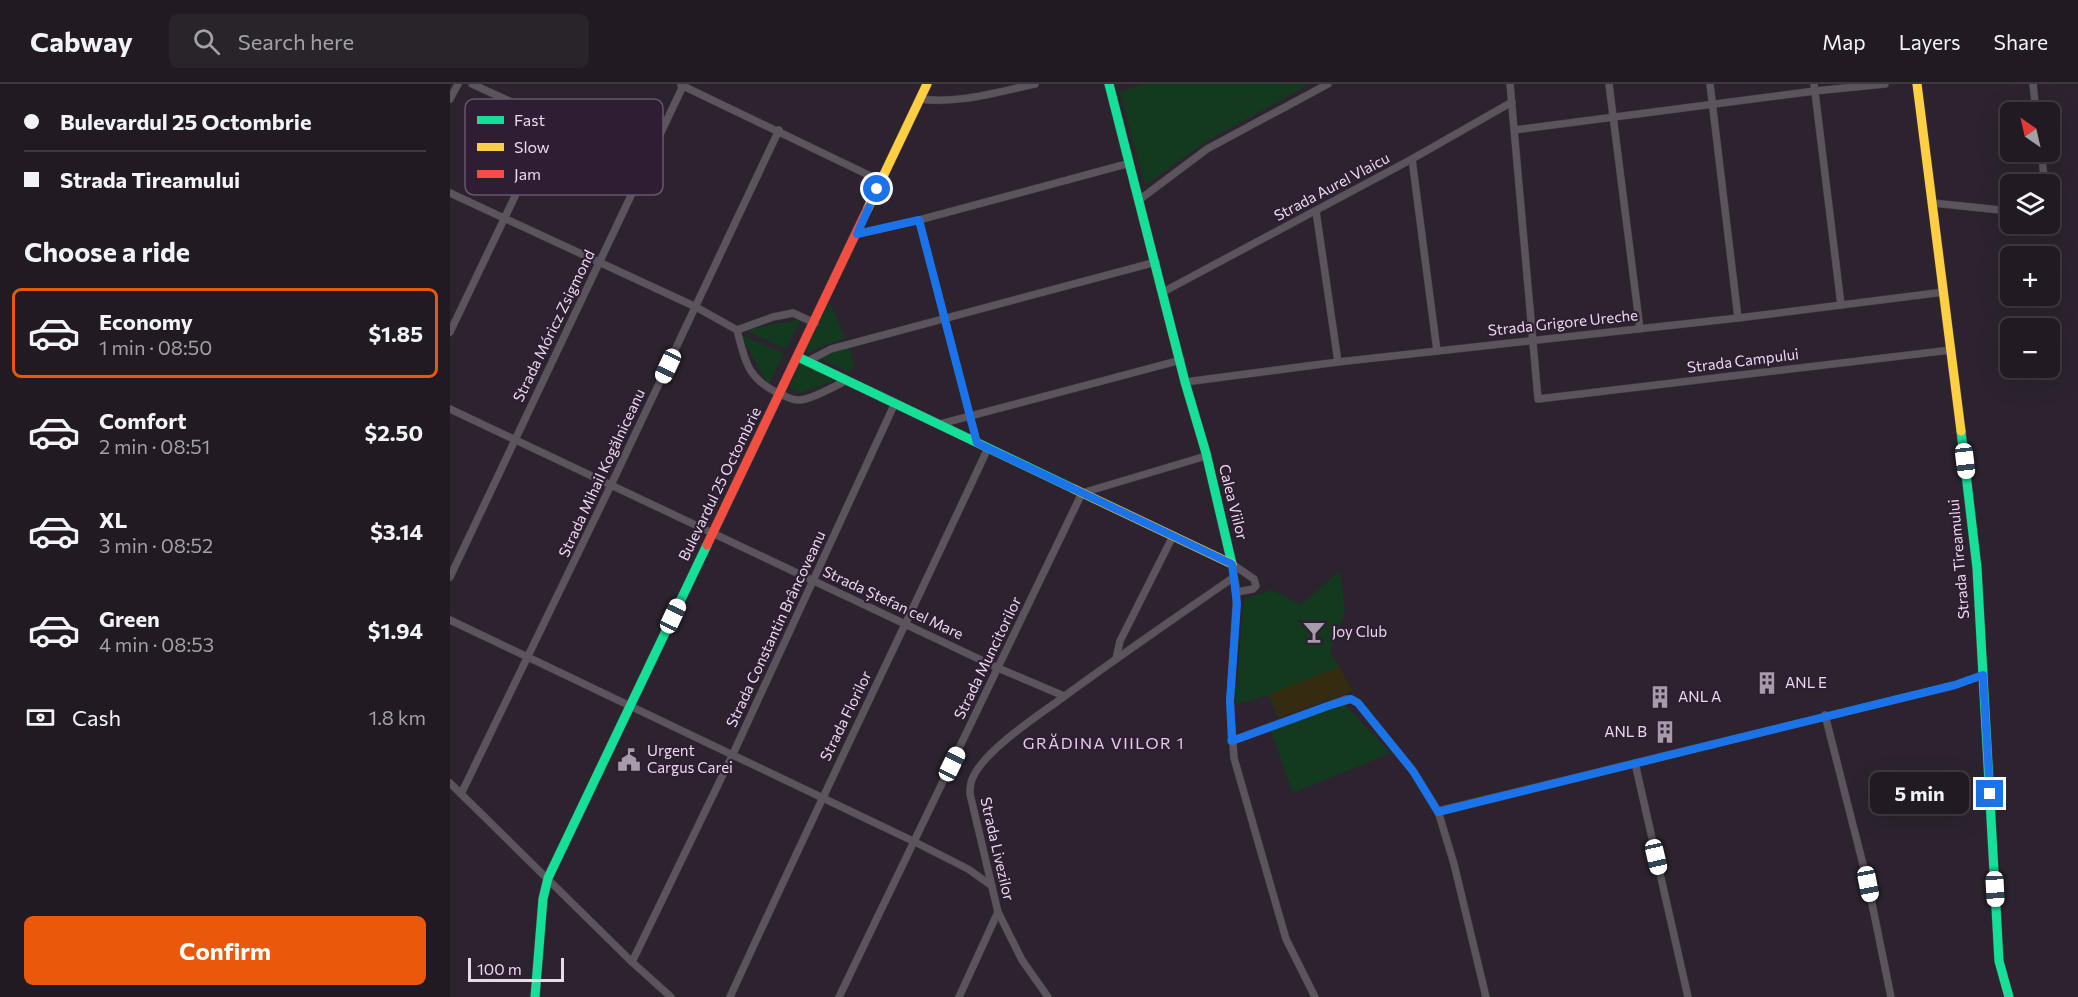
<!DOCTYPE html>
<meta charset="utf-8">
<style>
body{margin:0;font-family:Commissioner,sans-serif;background:#29232a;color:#f1f3f6;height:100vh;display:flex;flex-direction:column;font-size:22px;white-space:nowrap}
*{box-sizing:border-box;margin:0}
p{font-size:20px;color:#a2a1a5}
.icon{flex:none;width:33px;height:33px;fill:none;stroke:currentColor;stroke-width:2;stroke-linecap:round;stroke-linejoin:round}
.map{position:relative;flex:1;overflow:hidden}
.panel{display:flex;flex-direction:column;background:#211a22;width:450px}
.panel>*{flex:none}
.guide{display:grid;align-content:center;height:132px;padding:0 24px;background:#211a22}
.needle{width:39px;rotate:326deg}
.tools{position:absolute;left:1550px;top:18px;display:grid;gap:12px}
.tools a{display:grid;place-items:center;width:60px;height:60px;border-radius:9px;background:#211a22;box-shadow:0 6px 24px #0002,0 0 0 2px #3e3840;font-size:30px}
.scale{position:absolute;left:18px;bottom:15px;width:96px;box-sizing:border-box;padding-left:6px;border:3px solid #e7dbe9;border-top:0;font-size:16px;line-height:21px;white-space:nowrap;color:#e7dbe9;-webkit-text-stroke:4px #2f1e33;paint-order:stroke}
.end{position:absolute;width:27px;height:27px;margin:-14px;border:8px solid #1a73e8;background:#fff;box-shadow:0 0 0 3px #fff}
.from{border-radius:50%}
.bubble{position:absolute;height:42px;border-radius:9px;background:#211a22;box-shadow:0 6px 24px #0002,0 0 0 2px #3e3840;font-size:20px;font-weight:700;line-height:42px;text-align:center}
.car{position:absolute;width:18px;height:36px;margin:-18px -9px;border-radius:8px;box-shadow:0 0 4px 2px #0007;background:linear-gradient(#fff 24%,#345 0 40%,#fff 0 76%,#345 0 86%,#fff 0)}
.guide b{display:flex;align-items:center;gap:21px;height:57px;font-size:22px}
.guide b+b{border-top:2px solid #3e3840}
.guide i{width:15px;height:15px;background:#f1f3f6}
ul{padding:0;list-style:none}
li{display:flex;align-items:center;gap:18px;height:90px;margin:0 12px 9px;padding:0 12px;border:3px solid transparent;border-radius:9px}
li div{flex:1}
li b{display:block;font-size:22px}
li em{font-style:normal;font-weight:700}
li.active{border-color:#ea580c}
li>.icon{width:54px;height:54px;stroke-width:1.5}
h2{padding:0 24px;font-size:27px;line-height:72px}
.pay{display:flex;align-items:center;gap:15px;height:66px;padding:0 24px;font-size:22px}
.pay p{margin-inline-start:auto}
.cta{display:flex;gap:12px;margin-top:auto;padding:12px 24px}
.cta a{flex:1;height:69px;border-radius:9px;background:#ea580c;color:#fff;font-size:24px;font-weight:700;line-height:69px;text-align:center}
header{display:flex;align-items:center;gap:36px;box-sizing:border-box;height:84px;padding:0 30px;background:#211a22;border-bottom:2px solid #3e3840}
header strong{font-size:28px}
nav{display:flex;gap:33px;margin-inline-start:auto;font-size:21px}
.search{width:420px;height:54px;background:#29232a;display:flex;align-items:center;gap:15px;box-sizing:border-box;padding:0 21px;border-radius:9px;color:#a2a1a5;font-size:22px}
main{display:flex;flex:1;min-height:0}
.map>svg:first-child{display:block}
.green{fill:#133a1e}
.sand{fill:#342b10}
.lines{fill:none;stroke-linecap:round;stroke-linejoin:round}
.street-casing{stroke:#463e48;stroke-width:8}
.fast-casing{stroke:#463e48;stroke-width:10}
.slow-casing{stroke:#463e48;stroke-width:10}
.jam-casing{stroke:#463e48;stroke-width:10}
.street{stroke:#5b545d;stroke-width:7}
.fast{stroke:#16e098;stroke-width:9}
.slow{stroke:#ffcf43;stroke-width:9}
.jam{stroke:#f24e42;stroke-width:9}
.route{stroke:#1a73e8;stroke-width:8}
.labels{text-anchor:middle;stroke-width:4.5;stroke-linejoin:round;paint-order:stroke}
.street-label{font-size:15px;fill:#e7dbe9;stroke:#2f1e33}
.poi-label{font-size:15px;fill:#e7dbe9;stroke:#2f1e33;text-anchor:start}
.neighbourhood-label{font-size:16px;letter-spacing:1.5px;fill:#e3cce8;stroke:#2f1e33}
.key{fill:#2f1e33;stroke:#66576a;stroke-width:1.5}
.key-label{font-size:16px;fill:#e7dbe9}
</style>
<header>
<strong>Cabway</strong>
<div class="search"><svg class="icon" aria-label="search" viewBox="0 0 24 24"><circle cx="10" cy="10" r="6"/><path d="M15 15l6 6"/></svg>Search here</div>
<nav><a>Map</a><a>Layers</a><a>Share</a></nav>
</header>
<main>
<section class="panel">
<div class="guide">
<b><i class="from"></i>Bulevardul 25 Octombrie</b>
<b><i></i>Strada Tireamului</b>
</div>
<h2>Choose a ride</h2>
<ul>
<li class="active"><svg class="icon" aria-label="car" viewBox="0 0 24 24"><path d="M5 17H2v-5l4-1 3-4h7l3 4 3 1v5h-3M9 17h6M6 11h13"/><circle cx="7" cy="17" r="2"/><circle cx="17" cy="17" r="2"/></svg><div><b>Economy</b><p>1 min · 08:50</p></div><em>$1.85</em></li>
<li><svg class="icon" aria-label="car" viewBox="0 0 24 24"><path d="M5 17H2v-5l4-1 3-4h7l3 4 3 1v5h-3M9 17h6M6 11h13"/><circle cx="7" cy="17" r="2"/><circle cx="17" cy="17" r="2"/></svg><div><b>Comfort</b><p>2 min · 08:51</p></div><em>$2.50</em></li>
<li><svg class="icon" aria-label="car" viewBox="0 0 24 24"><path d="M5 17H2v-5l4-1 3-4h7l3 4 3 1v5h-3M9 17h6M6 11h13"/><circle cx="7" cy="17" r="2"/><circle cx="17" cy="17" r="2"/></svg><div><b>XL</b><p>3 min · 08:52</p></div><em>$3.14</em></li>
<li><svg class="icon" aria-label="car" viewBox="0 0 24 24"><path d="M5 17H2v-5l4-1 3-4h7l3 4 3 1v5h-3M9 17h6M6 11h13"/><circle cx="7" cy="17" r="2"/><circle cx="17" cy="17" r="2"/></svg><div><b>Green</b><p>4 min · 08:53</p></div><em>$1.94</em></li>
</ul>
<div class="pay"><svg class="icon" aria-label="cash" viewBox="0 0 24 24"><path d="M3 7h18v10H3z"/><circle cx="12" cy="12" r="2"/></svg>Cash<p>1.8 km</p></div>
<div class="cta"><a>Confirm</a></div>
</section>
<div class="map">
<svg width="1628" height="913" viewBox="0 0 1628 913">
<rect width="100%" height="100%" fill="#2c232e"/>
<g class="green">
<polygon points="694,0 860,0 762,54 695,101 670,8"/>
<polygon points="379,220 381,221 395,254 372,262 360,269 356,266"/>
<polygon points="351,235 336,265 295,246"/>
<polygon points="290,250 334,270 318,301"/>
<polygon points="398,260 404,280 401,289 368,274"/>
<polygon points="351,277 388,295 350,309 339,304"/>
<polygon points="890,487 895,528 880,568 903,607 828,634 818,611 785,621 794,515 822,506 851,521"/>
<polygon points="893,619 941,669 843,709 820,645"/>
</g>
<polygon class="sand" points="889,583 903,607 828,634 820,610"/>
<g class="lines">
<g class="street-casing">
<g id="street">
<polyline points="22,0 197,80"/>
<polyline points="1060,0 1088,315 1501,266"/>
<polyline points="1159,0 1190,245"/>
<polyline points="1260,0 1288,234"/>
<polyline points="1364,0 1391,221"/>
<polyline points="1583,0 1586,28"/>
<polyline points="231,1 431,97"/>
<polyline points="0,15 8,0"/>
<path d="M470 15C509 20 547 8 585 0"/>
<polyline points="1064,46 1365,7 1435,0"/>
<polyline points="1591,68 1595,100"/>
<polyline points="962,75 987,267"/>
<polyline points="0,109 246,223 287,246"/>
<polyline points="689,116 757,65 878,0"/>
<polyline points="1483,119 1560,127"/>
<polyline points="866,127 888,278"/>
<polyline points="469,136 527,359"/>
<polyline points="407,150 469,136 680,79"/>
<polyline points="713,208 962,75 1062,18"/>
<path d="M287 246C295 277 297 294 328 309 335 312 343 317 350 316 363 315 385 302 397 296"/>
<polyline points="287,246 323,233 343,229 365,239"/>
<polyline points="0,248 101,37"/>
<polyline points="358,277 381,265 706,178"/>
<polyline points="735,298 888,278 1288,234 1494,208"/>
<polyline points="0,325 548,584 614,612"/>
<polyline points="490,340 731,276"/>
<polyline points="782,480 787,508 780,617 784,674 836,855 865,913"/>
<polyline points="782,480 804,495 806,502 803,505 787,508"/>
<polyline points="0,493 233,2"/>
<polyline points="0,536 465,758 518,785 542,802"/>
<polyline points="666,575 670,557 723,452"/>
<polyline points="1375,631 1418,800 1441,913"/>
<polyline points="781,657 896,615 901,615 908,619 963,687 988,727 1004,780 1036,913"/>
<polyline points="1185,679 1238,913"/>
<polyline points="0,699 182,878 221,913"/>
<polyline points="11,710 161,401 329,46"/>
<polyline points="988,727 1505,601 1533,591"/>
<polyline points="548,828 572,876 598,913"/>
<polyline points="182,878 282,672 445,319"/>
<path d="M280 913C364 729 453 547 538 364"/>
<polyline points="389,913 632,409 756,372"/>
<path d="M509 913 548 828 520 710C520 704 520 698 523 693 535 667 584 634 608 617 666 574 725 534 784 493"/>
</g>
</g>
<g class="fast-casing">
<g id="fast">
<polyline points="659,0 735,298 756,369 782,480"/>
<polyline points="348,273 624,405"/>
<polyline points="1511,347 1527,484 1549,877 1559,913"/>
<polyline points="85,913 93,815 98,794 257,461"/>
</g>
</g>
<g class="slow-casing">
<g id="slow">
<polyline points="1467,0 1511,347"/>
<polyline points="418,124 477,0"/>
<polyline points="624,405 782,480"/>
</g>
</g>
<g class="jam-casing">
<polyline id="jam" points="257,461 418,124"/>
</g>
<use href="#street" class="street"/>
<use href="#fast" class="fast"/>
<use href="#slow" class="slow"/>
<use href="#jam" class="jam"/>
</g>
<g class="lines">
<polyline class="route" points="427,105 407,150 469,136 527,359 782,480 787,520 780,617 782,657 878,622 901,615 908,619 963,687 988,728 1505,601 1533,591 1540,710"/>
</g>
<defs>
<g id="bar-bare" transform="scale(1.8)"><path d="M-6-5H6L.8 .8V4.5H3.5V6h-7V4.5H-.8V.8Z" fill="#a69ba8" stroke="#2f1e33" stroke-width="2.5" paint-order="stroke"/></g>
<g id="building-bare" transform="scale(1.8)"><path d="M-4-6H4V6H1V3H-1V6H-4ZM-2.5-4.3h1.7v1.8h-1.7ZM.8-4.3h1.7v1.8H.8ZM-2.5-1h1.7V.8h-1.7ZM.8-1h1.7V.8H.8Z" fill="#a69ba8" stroke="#2f1e33" stroke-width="2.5" paint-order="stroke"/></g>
<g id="civic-bare" transform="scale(1.8)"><path d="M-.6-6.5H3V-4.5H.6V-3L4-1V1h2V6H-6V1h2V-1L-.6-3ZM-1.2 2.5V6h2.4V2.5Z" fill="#a69ba8" stroke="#2f1e33" stroke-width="2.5" paint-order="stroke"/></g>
</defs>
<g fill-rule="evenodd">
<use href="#bar-bare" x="864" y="548"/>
<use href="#building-bare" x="1317" y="599"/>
<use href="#building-bare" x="1210" y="613"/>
<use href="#building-bare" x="1215" y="648"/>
<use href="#civic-bare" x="179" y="676"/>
</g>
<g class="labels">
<g class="street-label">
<text transform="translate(882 103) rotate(-28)" y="5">Strada Aurel Vlaicu</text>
<text transform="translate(1113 239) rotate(-6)" y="5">Strada Grigore Ureche</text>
<text transform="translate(104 242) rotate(-64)" y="5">Strada Móricz Zsigmond</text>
<text transform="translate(1293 277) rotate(-7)" y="5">Strada Campului</text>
<text transform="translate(152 389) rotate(-65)" y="5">Strada Mihail Kogălniceanu</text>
<text transform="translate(270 400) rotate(-64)" y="5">Bulevardul 25 Octombrie</text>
<text transform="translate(783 418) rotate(76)" y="5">Calea Viilor</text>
<text transform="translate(1509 475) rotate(-95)" y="5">Strada Tireamului</text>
<text transform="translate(443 519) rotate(25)" y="5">Strada Ștefan cel Mare</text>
<text transform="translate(326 545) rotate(-65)" y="5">Strada Constantin Brâncoveanu</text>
<text transform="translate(538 574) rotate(-64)" y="5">Strada Muncitorilor</text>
<text transform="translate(396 632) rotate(-64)" y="5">Strada Florilor</text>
<text transform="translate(547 765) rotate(77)" y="5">Strada Livezilor</text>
</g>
<g class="poi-label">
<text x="882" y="553">Joy Club</text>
<text x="1335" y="604">ANL E</text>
<text x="1228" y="618">ANL A</text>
<text x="1197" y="653" text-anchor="end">ANL B</text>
<text x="197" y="672">Urgent<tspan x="197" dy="17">Cargus Carei</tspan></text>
</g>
<g class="neighbourhood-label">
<text x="654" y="665">GRĂDINA VIILOR 1</text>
</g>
</g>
<rect x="15" y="15" width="198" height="96" rx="9" class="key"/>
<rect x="27" y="32" width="27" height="8" fill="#16e098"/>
<rect x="27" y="59" width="27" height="8" fill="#ffcf43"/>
<rect x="27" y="86" width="27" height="8" fill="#f24e42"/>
<g class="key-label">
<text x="64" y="42">Fast</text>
<text x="64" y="69">Slow</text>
<text x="64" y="96">Jam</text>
</g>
</svg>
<div class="tools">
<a><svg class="needle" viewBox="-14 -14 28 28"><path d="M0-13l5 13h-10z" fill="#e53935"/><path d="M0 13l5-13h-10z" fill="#a2a1a5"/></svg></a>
<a><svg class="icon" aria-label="layers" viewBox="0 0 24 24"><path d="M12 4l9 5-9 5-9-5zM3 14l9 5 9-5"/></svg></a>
<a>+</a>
<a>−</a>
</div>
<div class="scale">100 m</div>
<i class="end from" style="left:427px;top:105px"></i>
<i class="end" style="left:1540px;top:710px"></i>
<div class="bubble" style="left:1420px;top:688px;width:99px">5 min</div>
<i class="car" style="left:218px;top:282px;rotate:205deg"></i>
<i class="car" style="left:1515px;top:377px;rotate:173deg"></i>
<i class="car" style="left:223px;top:532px;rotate:25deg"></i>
<i class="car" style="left:502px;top:680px;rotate:26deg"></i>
<i class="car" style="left:1206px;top:773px;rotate:167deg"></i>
<i class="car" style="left:1418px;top:800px;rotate:169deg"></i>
<i class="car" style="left:1545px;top:805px;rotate:177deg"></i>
</div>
</main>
